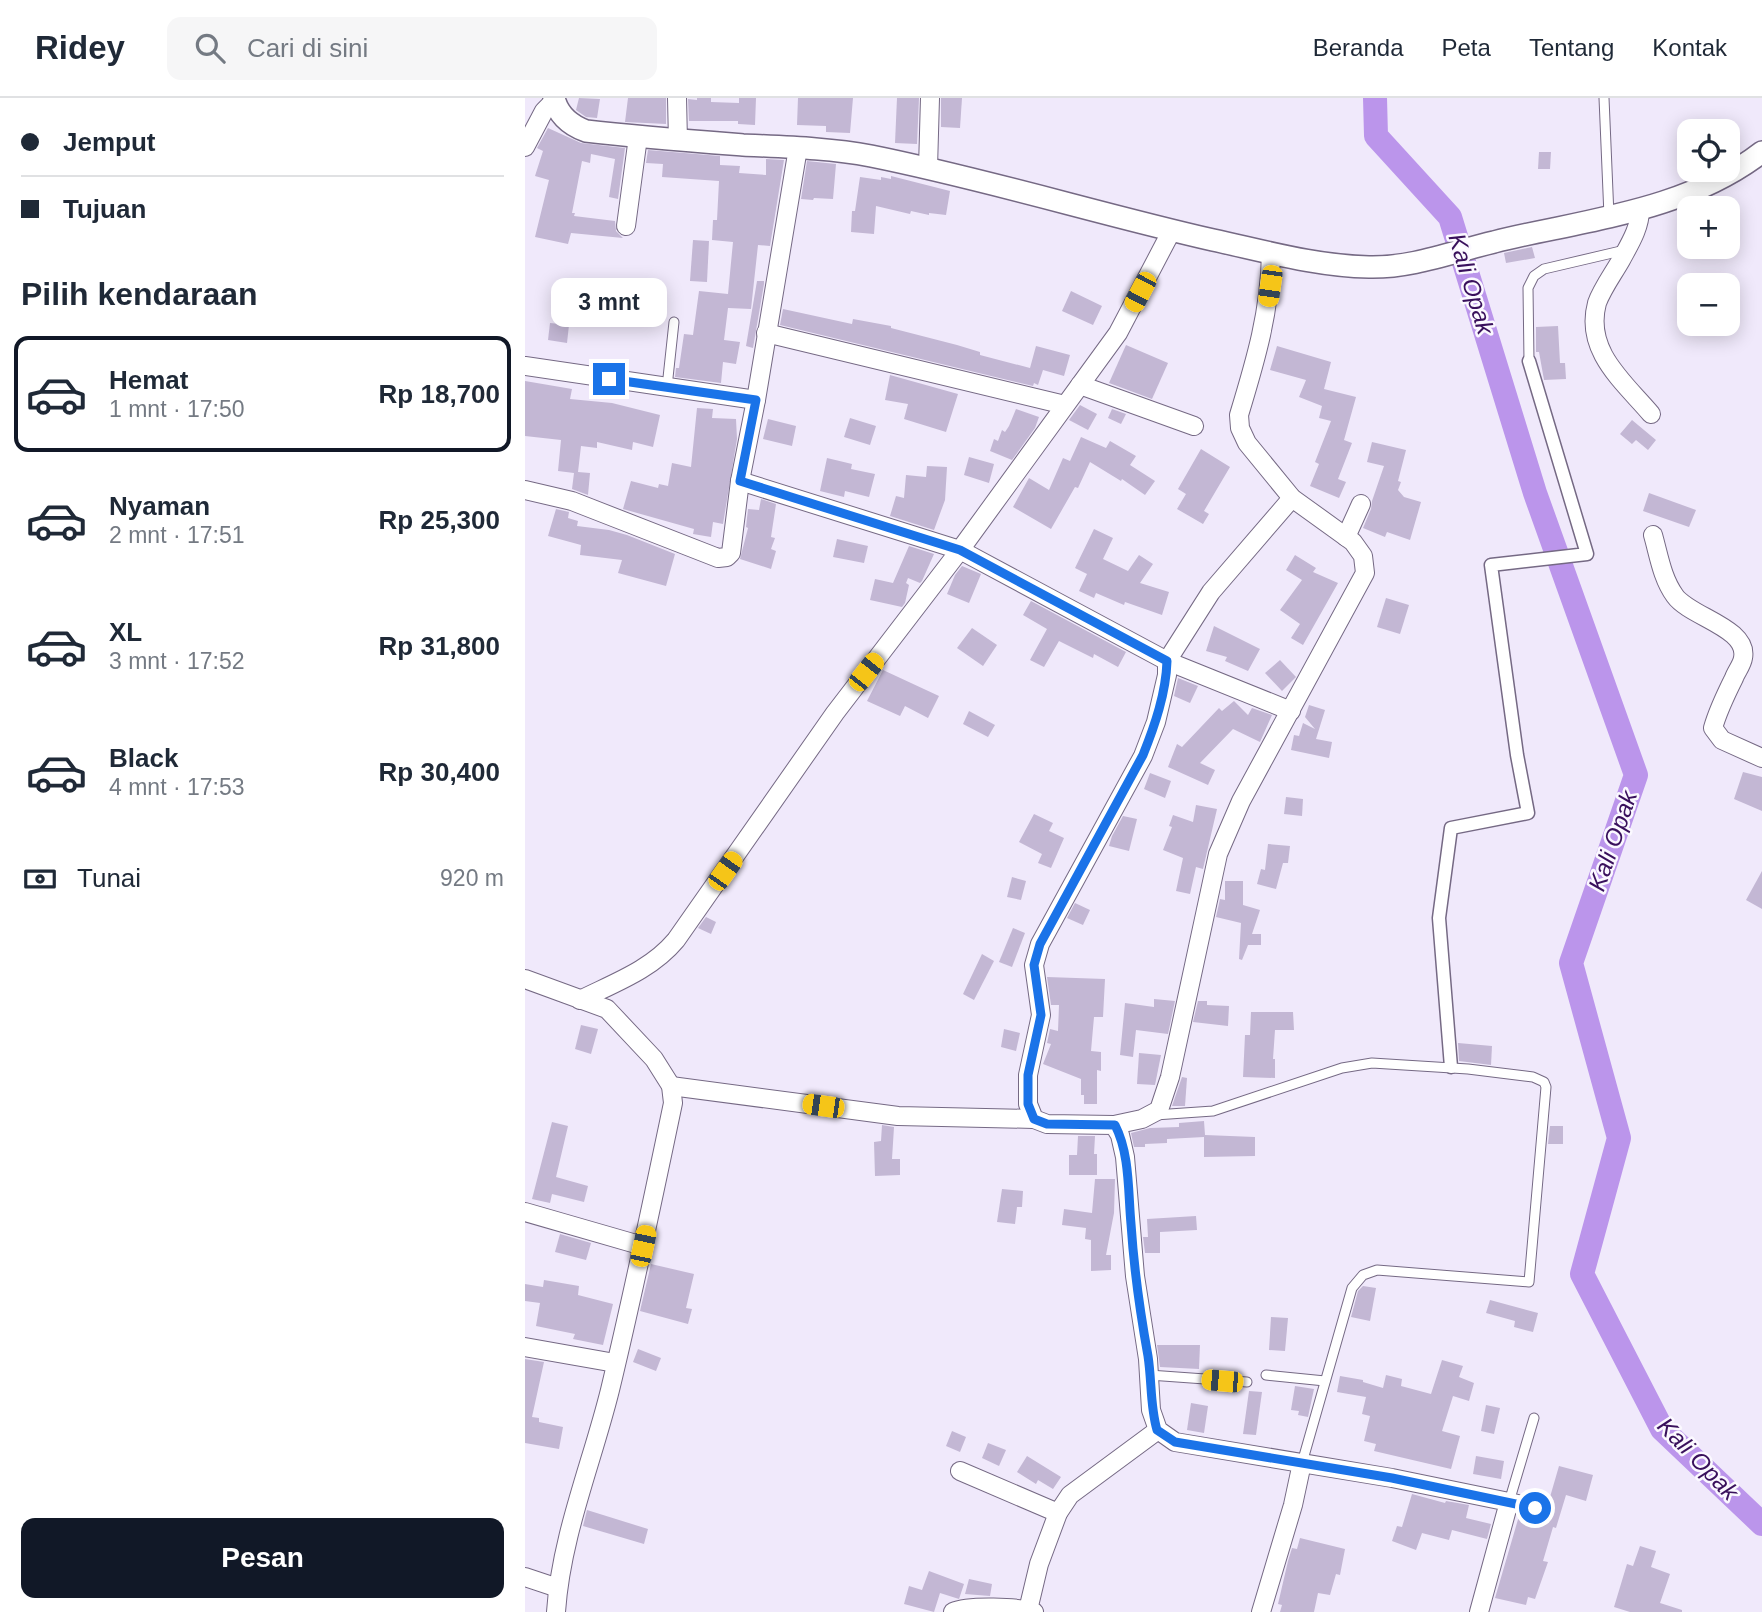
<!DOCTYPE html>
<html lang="id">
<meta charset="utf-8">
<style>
body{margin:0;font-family:Helvetica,sans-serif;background:#f6f6f7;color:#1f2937;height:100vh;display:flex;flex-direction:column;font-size:26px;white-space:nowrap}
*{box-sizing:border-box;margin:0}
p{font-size:23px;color:#747a83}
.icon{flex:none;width:38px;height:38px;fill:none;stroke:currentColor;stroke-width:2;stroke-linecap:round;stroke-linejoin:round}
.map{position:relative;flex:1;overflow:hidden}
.details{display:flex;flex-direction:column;background:#fff;width:525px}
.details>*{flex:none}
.banner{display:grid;align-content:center;height:154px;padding:0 21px;background:#fff}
.tools{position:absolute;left:1152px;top:21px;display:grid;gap:14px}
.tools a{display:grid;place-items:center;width:63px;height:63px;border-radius:14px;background:#fff;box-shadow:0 4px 18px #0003;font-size:35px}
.end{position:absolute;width:32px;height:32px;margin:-16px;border:9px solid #1a73e8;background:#fff;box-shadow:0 0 0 4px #fff}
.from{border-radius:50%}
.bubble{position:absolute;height:49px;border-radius:14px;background:#fff;box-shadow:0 4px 18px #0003;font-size:23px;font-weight:800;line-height:49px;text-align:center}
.car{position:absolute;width:21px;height:42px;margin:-21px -10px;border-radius:9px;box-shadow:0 0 5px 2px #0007;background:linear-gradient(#f5c518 24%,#345 0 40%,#f5c518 0 76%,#345 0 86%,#f5c518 0)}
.banner b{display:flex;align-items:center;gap:24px;height:66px;font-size:26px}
.banner b+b{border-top:2px solid #e0e1e3}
.banner i{width:18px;height:18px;background:#1f2937}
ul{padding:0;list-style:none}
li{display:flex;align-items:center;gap:21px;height:116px;margin:0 14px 10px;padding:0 7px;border:4px solid transparent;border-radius:14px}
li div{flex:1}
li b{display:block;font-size:26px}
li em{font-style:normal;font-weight:800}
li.current{border-color:#111827}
li>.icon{width:63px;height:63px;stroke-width:1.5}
h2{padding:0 21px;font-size:32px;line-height:84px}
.pay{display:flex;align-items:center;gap:18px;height:77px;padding:0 21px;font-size:26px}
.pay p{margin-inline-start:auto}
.cta{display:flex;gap:14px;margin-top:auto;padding:14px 21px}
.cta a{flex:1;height:80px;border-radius:14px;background:#111827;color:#fff;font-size:28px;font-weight:800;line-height:80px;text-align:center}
header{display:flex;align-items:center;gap:42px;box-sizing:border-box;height:98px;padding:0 35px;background:#fff;border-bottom:2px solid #e0e1e3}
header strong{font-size:33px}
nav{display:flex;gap:38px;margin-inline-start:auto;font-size:24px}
.search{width:490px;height:63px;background:#f6f6f7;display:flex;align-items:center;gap:18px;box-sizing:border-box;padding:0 24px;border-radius:14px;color:#747a83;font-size:26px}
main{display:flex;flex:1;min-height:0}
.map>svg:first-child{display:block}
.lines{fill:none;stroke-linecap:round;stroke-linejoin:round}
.river{stroke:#bb95eb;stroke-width:24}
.building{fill:#c3b7d4}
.service-casing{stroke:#756984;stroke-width:11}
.pedestrian-casing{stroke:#756984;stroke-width:15}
.minor-casing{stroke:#756984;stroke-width:20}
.tertiary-casing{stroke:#756984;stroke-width:24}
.service{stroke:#fff;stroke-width:9}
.pedestrian{stroke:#fff;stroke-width:12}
.minor{stroke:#fff;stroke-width:18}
.tertiary{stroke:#fff;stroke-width:21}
.route{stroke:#1a73e8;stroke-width:9}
.labels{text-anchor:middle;stroke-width:5;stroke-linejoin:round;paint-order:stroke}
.water-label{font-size:24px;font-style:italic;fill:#39105c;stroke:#fbf9ff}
</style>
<header>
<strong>Ridey</strong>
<div class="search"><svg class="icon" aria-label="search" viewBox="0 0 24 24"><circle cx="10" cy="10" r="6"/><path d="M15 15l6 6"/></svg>Cari di sini</div>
<nav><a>Beranda</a><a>Peta</a><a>Tentang</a><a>Kontak</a></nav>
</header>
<main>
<section class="details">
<div class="banner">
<b><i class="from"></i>Jemput</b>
<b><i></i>Tujuan</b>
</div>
<h2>Pilih kendaraan</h2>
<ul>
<li class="current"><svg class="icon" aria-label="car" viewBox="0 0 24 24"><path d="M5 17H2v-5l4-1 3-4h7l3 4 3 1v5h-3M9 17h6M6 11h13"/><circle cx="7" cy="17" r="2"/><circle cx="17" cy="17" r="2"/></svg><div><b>Hemat</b><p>1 mnt · 17:50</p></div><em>Rp 18,700</em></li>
<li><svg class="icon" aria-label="car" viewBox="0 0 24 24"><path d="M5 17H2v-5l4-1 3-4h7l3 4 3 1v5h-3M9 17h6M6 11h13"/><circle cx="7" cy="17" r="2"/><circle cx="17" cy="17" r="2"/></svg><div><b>Nyaman</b><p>2 mnt · 17:51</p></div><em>Rp 25,300</em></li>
<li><svg class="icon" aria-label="car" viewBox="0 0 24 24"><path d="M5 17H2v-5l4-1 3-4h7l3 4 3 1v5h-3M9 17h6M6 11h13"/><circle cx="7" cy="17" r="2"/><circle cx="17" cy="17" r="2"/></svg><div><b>XL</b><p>3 mnt · 17:52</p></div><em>Rp 31,800</em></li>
<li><svg class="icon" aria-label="car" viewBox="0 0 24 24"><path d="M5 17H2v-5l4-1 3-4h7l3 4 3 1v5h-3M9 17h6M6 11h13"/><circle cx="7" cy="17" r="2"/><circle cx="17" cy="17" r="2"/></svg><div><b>Black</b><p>4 mnt · 17:53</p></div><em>Rp 30,400</em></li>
</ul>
<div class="pay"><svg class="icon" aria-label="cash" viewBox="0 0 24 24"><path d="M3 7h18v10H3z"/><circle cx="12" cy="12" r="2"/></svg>Tunai<p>920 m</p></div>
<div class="cta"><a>Pesan</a></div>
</section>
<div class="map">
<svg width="1237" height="1514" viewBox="0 0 1237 1514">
<rect width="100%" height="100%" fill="#f0e9fb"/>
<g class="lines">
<polyline class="river" points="850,0 851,38 925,119 1010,395 1111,677 1046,865 1094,1040 1057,1176 1137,1331 1237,1426"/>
</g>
<g class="building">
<polygon points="54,0 75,1 72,20 61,19 51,12"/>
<polygon points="103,0 141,0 141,26 100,24"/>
<polygon points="172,0 186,0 186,4 214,5 214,0 231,0 230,27 213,26 213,23 164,23 163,1 172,2"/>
<polygon points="273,0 328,0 325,35 301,34 301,28 272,27"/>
<polygon points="372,0 394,0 392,46 370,45"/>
<polygon points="416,0 437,0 435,30 416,29"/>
<polygon points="23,30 56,45 100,50 93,101 84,99 90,61 66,56 65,65 57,63 47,115 50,115 49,118 90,123 91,133 98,140 46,135 43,146 10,139 24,82 10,78 18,53 12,50"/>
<polygon points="123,52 195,58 195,67 215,68 214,75 241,77 241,61 259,62 245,148 233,147 226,211 203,210 199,242 215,244 211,266 198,264 196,285 150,279 151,270 154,270 159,236 168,237 174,193 203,196 208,144 187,142 188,122 192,122 194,83 137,79 138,66 121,65"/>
<polygon points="1014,54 1026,54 1025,71 1013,71"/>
<polygon points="282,63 311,66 308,101 289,100 288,102 276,101"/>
<polygon points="366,78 425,93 421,117 404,115 404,117 386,113 385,116 351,108 349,136 326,134 327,113 330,113 335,79 356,82 356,79 366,81"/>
<polygon points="168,142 184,143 182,184 165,183"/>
<polygon points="1007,149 1010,160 981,165 979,155"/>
<polygon points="232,183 239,183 239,186 228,250 221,248"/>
<polygon points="546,193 577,208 568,227 537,213"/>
<polygon points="258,211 327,226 328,221 366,228 366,230 432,247 455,254 455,257 505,270 511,248 545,257 539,278 518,272 513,287 509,285 508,288 255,227"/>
<polygon points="25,225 44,227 42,245 23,242"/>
<polygon points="1033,228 1035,265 1040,265 1041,281 1019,282 1014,254 1011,254 1011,229"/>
<polygon points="601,247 643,265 627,301 584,285"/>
<polygon points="752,248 806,264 799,291 831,299 819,342 827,345 813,381 821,384 814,400 785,388 794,366 790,364 806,323 794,320 797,308 774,299 781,282 745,272"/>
<polygon points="365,277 433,296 421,334 379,321 383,306 360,302"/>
<polygon points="0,283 47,291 45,301 87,305 135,317 128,349 108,344 107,352 72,344 72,350 56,348 53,374 65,375 63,397 47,391 49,375 33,373 36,342 0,338"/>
<polygon points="555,307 572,316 563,332 544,322"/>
<polygon points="172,310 188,311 187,320 211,321 212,341 198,426 188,424 186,439 168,436 169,431 98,411 106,383 133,390 134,386 143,388 147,365 166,369"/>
<polygon points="491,311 514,319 510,330 487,362 465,353 469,341 473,343 477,332 480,334 484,328"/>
<polygon points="587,311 601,316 596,326 583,320"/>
<polygon points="325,320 351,328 345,347 319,339"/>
<polygon points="243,321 271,328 267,348 238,341"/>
<polygon points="1107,322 1131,342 1123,352 1111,342 1107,346 1095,336"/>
<polygon points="556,339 581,350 585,343 611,358 605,367 630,383 620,397 597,381 596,383 565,364 553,390 550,389 526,431 488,409 504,380 524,392 538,360 545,363"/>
<polygon points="847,344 881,352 873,383 876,384 873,392 879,399 896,404 885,442 862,434 860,439 838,430 846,411 847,403 859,368 842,364"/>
<polygon points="676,351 705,369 679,413 684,416 678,426 652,411 661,396 653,391"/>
<polygon points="444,359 469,366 464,385 439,377"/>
<polygon points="302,360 327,366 326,371 350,376 344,399 320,393 319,399 295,393"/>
<polygon points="402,368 422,369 420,402 409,432 365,418 371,398 379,400 381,377 401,379"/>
<polygon points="1124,395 1171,412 1164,429 1118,413"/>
<polygon points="236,401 251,406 246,439 250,440 246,451 251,453 246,471 215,461 223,430 221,429 223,411 234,412"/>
<polygon points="31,411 44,414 43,420 53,423 52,428 84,432 102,437 150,456 141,488 93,475 97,462 55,457 56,447 23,438"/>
<polygon points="569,431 588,440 578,461 603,473 614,457 628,466 615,485 644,494 637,517 600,504 599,507 571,495 569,500 554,493 562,476 550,470"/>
<polygon points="312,441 343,448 339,465 308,459"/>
<polygon points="384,448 409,456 397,483 395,485 383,480 381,485 384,487 380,505 377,509 345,502 350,481 368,485"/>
<polygon points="770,457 791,470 788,474 813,485 778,547 766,540 775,526 755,512 777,482 761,472"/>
<polygon points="437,468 456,476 444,505 422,496 430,477"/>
<polygon points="861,500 884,507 875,536 852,529"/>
<polygon points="506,503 601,554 593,569 569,556 568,560 534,543 519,569 505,562 522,531 498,517"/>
<polygon points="689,528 735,551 723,573 700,563 702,559 681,553"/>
<polygon points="447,530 472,547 458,568 432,550"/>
<polygon points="755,562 771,579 757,593 740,575"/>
<polygon points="358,572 414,598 403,620 380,608 375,618 342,603"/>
<polygon points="653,580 673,588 665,605 649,598"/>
<polygon points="709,603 723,617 727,610 747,617 735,644 708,631 675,665 690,672 683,687 643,669 652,646 657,649 694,610 697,613"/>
<polygon points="784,607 800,612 791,641 807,644 804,660 766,652 769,637 774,638 778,625 790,631 780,619"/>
<polygon points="444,613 470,627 463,639 438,626"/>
<polygon points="1218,674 1237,679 1237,713 1209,701"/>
<polygon points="625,675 646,683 640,700 619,691"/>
<polygon points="761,699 778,701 777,718 759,716"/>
<polygon points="671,707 692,711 678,771 671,769 665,796 651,793 658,760 638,752 647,729 644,728 648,717 668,724"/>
<polygon points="509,716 528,725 524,733 539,740 526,770 513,765 517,756 494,744"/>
<polygon points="598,718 612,721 604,753 584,748 587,738"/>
<polygon points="743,746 765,748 763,765 758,765 751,791 732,786 736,771 740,772"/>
<polygon points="1237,773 1237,811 1221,802"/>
<polygon points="487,779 501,783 496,802 482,799"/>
<polygon points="700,783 718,783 718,807 735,812 727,836 736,836 736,847 723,847 717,862 714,861 716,825 691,819 695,801 700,802"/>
<polygon points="550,805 565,812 558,827 542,820"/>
<polygon points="181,819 191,824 186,836 173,830"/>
<polygon points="488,830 500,835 487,869 474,864"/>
<polygon points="457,856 469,863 449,902 438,896"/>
<polygon points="522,879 580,881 578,919 569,919 566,953 576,954 576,973 572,972 572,1006 559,1006 559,997 556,997 556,981 518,966 526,946 522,945 525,931 533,933 534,907 526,907"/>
<polygon points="629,901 650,903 643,936 611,932 608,959 595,957 600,905 629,909"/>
<polygon points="673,903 682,903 682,907 704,908 703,928 668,924"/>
<polygon points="726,914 768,914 769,932 750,932 748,961 750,961 750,980 718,979 720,937 725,937"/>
<polygon points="56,927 73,931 66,956 50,951"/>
<polygon points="479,931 495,935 491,953 476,949"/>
<polygon points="933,945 967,948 966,967 934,963"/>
<polygon points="614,955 636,957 630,987 612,986"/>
<polygon points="657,979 662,980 660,1008 647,1008"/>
<polygon points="679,1023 680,1037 730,1039 730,1058 679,1059 679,1039 642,1041 642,1045 620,1046 620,1049 609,1049 606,1035 625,1030 654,1029 654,1025"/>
<polygon points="27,1024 43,1028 31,1079 63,1088 59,1104 27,1096 25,1105 7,1101"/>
<polygon points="357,1027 369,1029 367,1061 375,1061 375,1077 350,1078 349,1044 356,1043"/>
<polygon points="1025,1028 1038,1028 1038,1046 1023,1046"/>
<polygon points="553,1038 570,1038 569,1056 572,1056 572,1077 544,1077 544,1057 552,1057"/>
<polygon points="570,1081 590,1081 589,1115 581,1157 586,1157 586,1172 566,1173 566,1142 560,1141 561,1130 537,1127 539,1111 567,1115"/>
<polygon points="477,1091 498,1093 497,1109 492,1109 490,1126 472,1124"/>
<polygon points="671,1118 672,1132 635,1134 635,1155 620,1155 618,1139 623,1139 622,1121"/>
<polygon points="35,1136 66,1145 61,1162 30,1154"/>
<polygon points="126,1166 169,1176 161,1210 167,1211 163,1226 115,1213"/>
<polygon points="19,1182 54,1188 53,1197 88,1206 78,1247 48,1241 50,1236 11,1228 15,1205 0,1203 0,1186 18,1189"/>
<polygon points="838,1188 851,1190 845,1223 826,1219 833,1193"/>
<polygon points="965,1202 1013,1215 1008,1234 989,1229 990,1223 961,1215"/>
<polygon points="746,1219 763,1220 760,1253 744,1252"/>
<polygon points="632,1247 675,1247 674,1271 635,1269"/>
<polygon points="113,1251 136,1260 131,1273 108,1264"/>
<polygon points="0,1261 19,1264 7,1319 14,1320 14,1324 38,1329 34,1351 0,1345"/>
<polygon points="917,1262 938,1268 934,1279 949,1285 944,1303 928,1298 917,1333 935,1338 926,1371 849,1353 851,1346 839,1343 845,1318 837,1316 841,1299 812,1294 815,1278 838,1282 838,1284 858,1290 861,1277 877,1281 876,1288 906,1296"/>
<polygon points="770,1288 789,1291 783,1319 773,1317 774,1313 766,1312"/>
<polygon points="724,1293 737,1294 731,1337 718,1336"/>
<polygon points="666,1305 683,1308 679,1335 662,1332"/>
<polygon points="961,1307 975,1310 969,1336 956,1333"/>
<polygon points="427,1333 441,1339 435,1354 421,1348"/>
<polygon points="463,1345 481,1352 474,1368 457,1360"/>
<polygon points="502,1358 536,1379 528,1391 513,1382 511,1386 492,1374"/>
<polygon points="951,1358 979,1363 976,1381 948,1376"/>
<polygon points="1034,1368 1068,1377 1061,1403 1041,1397 1031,1430 1028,1429 1018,1463 1023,1464 1010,1501 1003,1499 1001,1507 970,1500 994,1418 1008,1421 1019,1417 1021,1407 1017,1401 1018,1397 1025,1399"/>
<polygon points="887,1396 920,1405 921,1403 944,1407 941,1420 966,1426 962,1441 927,1432 924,1442 897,1435 891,1452 867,1443 872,1428 877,1429"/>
<polygon points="62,1412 123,1431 119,1446 58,1428"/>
<polygon points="775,1440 820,1451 815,1477 811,1476 805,1497 793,1495 789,1514 755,1514 757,1507 753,1506 763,1463 767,1450 772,1451"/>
<polygon points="1115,1448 1131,1453 1126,1469 1145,1476 1135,1505 1157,1512 1157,1514 1105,1514 1089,1509 1102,1466 1108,1468"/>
<polygon points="404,1473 439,1486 434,1501 415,1495 409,1514 379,1506 384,1488 397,1492"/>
<polygon points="444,1481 467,1486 465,1498 440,1496"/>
</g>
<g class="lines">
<g class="service-casing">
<g id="service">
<polyline points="1079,0 1084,118"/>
<polyline points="1004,263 1003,190 1009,178 1019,171 1100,152"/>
<polyline points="142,289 149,224"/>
<polyline points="630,1017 688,1013 817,970 847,965 943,971 1008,979 1019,984 1021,989 1004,1184 852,1172 838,1177 827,1190 777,1365"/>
<polyline points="624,1277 722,1284"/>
<polyline points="741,1277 800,1283"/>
<polyline points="984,1404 1009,1320"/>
</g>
</g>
<g class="pedestrian-casing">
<polyline id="pedestrian" points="926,969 914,820 926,730 1003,715 992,657 966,467 1062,456 1004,263"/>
</g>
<g class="minor-casing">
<g id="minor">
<polyline points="152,0 153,43"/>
<polyline points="0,49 19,13 29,3"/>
<polyline points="403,70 405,0"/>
<path d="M1115 112C1115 130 1104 147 1096 162 1088 176 1077 191 1072 205 1059 253 1099 284 1126 316"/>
<polyline points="101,128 113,39"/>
<polyline points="241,235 540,307"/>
<polyline points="0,268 231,302"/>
<polyline points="555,287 669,328"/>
<polyline points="215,383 435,452 642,563 766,613"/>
<polyline points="0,392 47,403 193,460 202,459 206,455 215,383 231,302 273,50"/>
<polyline points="767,400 686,494 642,563 642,577 631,624 618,658 515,846 509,867 516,917 503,977 503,1006 509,1021 522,1026 589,1027 595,1037 600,1059 610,1178 623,1261 626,1312 633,1332 650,1344 867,1380 984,1404 954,1514"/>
<path d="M1128 437C1134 458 1137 480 1150 498 1165 519 1224 530 1218 560 1217 567 1211 574 1209 580 1201 596 1193 612 1188 630L1197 642 1237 660"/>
<polyline points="821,439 836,406"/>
<path d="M0 881 82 911 129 961 146 988 148 1005C128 1101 108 1197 85 1292 67 1365 36 1438 31 1514"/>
<path d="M55 902C89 885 126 872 151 842L310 615 435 452 593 235 647 132"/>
<polyline points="146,988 373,1018 509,1021"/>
<path d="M589 1027 617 1021 634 1012 645 979 693 756 716 703 840 475 838 458 828 444 767 400 722 345 715 330 714 317C731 261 745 214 746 155"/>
<polyline points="0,1114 118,1148"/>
<polyline points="0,1249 90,1265"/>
<polyline points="435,1373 533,1415"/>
<polyline points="984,1404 1010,1410"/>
<polyline points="0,1479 33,1490"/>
<polyline points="503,1512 514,1466 533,1415 545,1397 633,1332"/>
<path d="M428 1514C444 1507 493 1509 509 1514"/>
<polyline points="736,1514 768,1407 777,1365"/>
</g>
</g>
<g class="tertiary-casing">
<path id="tertiary" d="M29 0C33 17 45 27 61 33 113 39 166 43 218 47 260 49 304 50 346 58 461 81 574 116 688 142 739 153 791 168 844 169 887 170 927 154 969 144 988 139 1008 135 1028 131 1101 116 1176 101 1237 54"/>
</g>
<use href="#service" class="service"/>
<use href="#pedestrian" class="pedestrian"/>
<use href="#minor" class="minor"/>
<use href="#tertiary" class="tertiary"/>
</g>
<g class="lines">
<path class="route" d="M84 281 231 302 215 383 435 452 642 563C641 595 630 627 618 657L515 846 509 867 516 917 503 977V1006L509 1021 522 1026 590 1027C605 1056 603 1094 606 1126 609 1171 615 1214 623 1258 627 1284 625 1308 632 1332L650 1344 867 1380 1010 1410"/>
</g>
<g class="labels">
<g class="water-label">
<text transform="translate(946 186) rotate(73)" y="8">Kali Opak</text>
<text transform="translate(1088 743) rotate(-71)" y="8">Kali Opak</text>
<text transform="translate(1173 1361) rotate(46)" y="8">Kali Opak</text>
</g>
</g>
</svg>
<div class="tools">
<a><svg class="icon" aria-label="locate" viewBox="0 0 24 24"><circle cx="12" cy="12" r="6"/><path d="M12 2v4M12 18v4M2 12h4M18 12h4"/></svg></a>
<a>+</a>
<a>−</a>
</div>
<i class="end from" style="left:1010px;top:1410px"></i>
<i class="end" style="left:84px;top:281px"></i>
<div class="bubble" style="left:26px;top:180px;width:116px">3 mnt</div>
<i class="car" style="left:745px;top:188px;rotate:188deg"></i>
<i class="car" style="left:615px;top:194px;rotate:208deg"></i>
<i class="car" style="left:341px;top:574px;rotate:38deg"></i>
<i class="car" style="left:200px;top:773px;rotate:35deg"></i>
<i class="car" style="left:298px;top:1008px;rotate:278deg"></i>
<i class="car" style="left:118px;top:1148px;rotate:12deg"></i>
<i class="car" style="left:697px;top:1283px;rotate:275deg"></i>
</div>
</main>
